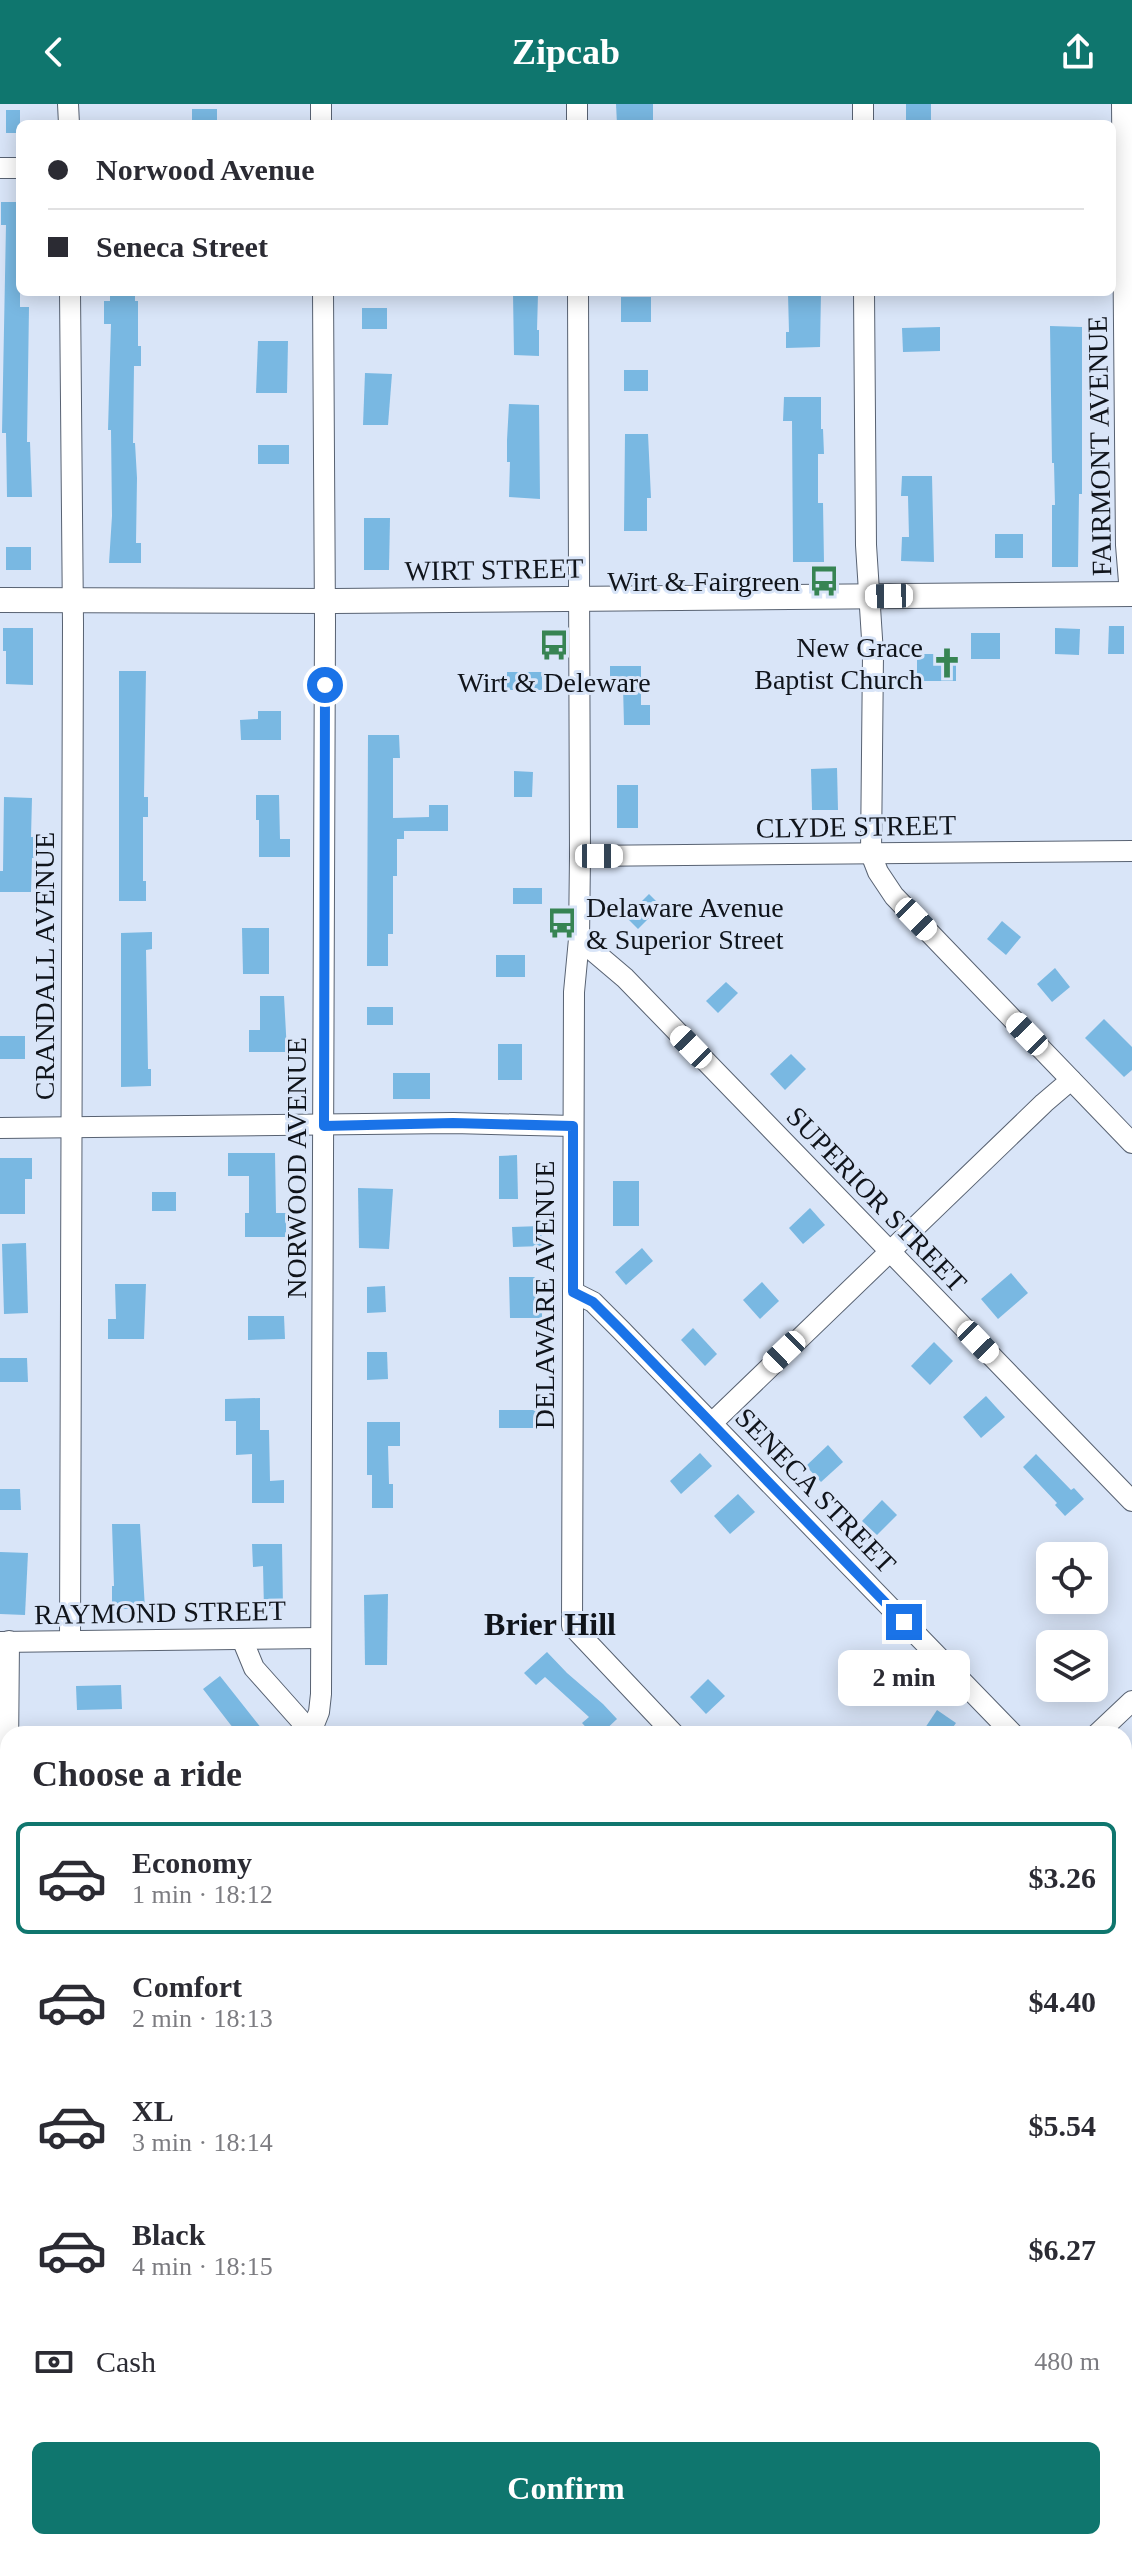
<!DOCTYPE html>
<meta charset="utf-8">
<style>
body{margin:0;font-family:"Times New Roman",serif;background:#f7f7f7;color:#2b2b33;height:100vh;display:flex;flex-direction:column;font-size:30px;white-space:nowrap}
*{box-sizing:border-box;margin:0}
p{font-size:26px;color:#7c7c81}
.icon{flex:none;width:44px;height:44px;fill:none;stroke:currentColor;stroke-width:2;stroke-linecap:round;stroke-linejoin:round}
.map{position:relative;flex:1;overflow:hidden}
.sheet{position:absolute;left:0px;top:1622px;width:1132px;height:824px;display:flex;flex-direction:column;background:#fff;border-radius:24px 24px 0 0;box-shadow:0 4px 20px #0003}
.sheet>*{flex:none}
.hud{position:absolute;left:16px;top:16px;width:1100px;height:176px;border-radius:12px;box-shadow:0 4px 20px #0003;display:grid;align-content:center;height:176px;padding:0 32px;background:#fff}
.fabs{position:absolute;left:1036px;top:1438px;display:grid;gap:16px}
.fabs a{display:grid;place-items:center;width:72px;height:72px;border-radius:12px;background:#fff;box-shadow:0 4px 20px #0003;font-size:40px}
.end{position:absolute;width:36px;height:36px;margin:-18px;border:10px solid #1a73e8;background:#fff;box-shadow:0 0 0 4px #fff}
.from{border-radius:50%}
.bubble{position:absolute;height:56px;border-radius:12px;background:#fff;box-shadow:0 4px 20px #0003;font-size:26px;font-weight:800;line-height:56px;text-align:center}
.car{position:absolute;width:24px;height:48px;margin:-24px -12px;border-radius:10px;box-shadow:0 0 6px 2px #0007;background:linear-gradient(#fff 24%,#345 0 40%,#fff 0 76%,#345 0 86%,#fff 0)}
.hud b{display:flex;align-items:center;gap:28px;height:76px;font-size:30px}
.hud b+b{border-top:2px solid #e1e1e2}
.hud i{width:20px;height:20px;background:#2b2b33}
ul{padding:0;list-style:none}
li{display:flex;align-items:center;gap:24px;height:112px;margin:0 16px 12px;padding:0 16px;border:4px solid transparent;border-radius:12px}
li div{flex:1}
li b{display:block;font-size:30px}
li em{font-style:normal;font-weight:800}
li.current{border-color:#0f766e}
li>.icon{width:72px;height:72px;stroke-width:1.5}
h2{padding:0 32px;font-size:36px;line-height:96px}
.pay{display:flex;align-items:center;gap:20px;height:88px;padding:0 32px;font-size:30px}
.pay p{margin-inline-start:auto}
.primary-button{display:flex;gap:16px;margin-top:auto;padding:16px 32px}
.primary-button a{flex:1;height:92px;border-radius:12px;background:#0f766e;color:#fff;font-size:32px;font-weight:800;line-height:92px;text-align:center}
header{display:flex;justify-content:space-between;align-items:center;height:104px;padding:0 32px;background:#0f766e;color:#fff;font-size:36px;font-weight:800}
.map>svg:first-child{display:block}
.green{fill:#ddccf8}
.building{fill:#79b8e2}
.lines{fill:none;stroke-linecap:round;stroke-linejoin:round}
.minor-casing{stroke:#586272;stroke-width:22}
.major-casing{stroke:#586272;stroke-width:26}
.minor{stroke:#fff;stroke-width:20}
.major{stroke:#fff;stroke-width:24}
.route{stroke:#1a73e8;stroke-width:10}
.labels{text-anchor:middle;stroke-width:6;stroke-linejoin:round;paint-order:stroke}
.street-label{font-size:28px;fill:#10141b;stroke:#d9e5f8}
.poi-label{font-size:28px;fill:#10141b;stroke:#d9e5f8;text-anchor:end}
.quarter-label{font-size:32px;font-weight:bold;fill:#10141b;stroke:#d9e5f8}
</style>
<header><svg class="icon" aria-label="back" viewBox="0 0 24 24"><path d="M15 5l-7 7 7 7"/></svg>Zipcab<svg class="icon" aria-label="share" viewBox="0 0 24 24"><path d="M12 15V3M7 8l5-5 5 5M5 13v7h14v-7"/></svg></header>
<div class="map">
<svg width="1132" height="2446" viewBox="0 0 1132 2446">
<rect width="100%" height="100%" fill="#d9e5f8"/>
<g class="green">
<polygon points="0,1845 8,1856 8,2438 46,2438 46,2446 0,2446"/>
<polygon points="147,2438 587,2438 578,2446 152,2446"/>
</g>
<g class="building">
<polygon points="616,0 653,0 653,20 617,20"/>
<rect x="906" y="0" width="25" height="18"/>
<rect x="192" y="5" width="25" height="15"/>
<rect x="6" y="6" width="14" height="23"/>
<polygon points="1,98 20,98 20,203 29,203 27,338 30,338 32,393 7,393 6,329 2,329 6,121 1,121"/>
<polygon points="110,188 135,188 135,197 138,197 138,242 141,242 141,262 134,262 133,339 135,339 137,374 136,439 141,439 141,459 109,459 112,412 111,326 108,326 111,220 104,220 104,197 110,197"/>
<polygon points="821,189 820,243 786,244 786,228 789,228 788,190"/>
<polygon points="513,190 538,190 537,226 539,226 539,252 514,251"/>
<rect x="621" y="193" width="30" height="25"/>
<rect x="362" y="204" width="25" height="21"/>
<polygon points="1050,222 1082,223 1082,390 1079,390 1078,463 1052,463 1052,401 1055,401 1054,359 1052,359"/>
<polygon points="940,223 940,247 903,248 902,224"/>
<polygon points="258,237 288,237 287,289 256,289"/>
<rect x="624" y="266" width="24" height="21"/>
<polygon points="365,269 392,270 388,321 363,321"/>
<polygon points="784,293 821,293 821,325 823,325 824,350 818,350 818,399 823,399 824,458 793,458 792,317 783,317"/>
<polygon points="509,300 539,301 540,395 509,393 510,358 507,358 507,336"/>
<polygon points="625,330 648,330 651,394 647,394 647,427 624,427"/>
<rect x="258" y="341" width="31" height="19"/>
<polygon points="902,372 932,372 934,458 901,457 902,433 909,433 908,392 901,392"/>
<polygon points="364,414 390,414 389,466 364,466"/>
<rect x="995" y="430" width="28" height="24"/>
<rect x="6" y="443" width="25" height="23"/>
<polygon points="1109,522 1124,522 1124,550 1108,550"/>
<polygon points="3,524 33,524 33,581 6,580 6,547 3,547"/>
<polygon points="1055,524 1080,525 1079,551 1055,550"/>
<rect x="971" y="529" width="29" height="26"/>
<rect x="917" y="550" width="39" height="27"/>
<polygon points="610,562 641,562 641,601 650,601 650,621 624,621 623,582 610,582"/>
<polygon points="119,567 146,567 144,693 148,693 148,713 143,713 143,777 146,777 146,797 119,797"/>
<rect x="507" y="568" width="35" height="18"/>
<polygon points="258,607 281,607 281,636 241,636 240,616 258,615"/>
<polygon points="368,631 399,631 400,654 393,654 393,714 429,713 429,701 448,701 448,727 404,727 404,735 397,735 397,772 393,772 393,830 388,830 388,862 367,862"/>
<polygon points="837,664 838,706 812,706 811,665"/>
<polygon points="514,667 533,668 532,693 514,693"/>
<rect x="617" y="681" width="21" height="43"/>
<polygon points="256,691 279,691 280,735 290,735 290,753 259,753 259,716 256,716"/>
<polygon points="4,693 32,694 31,733 36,733 36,754 32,754 31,788 0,788 0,767 3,767"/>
<rect x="513" y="784" width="29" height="16"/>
<polygon points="649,790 661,802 638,825 626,813"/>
<polygon points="1002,817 1021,833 1006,851 987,835"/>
<polygon points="242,824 269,824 269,870 243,870"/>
<polygon points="152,828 152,845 146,846 148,965 151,965 151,982 121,983 121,829"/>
<rect x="496" y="851" width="29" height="22"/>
<polygon points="1055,864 1070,883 1052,898 1037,880"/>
<polygon points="726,878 738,889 718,909 706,897"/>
<polygon points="260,892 284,892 287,948 249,948 249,926 260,926"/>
<rect x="367" y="903" width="26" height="18"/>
<polygon points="1104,915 1132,943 1132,966 1124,973 1085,934"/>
<rect x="0" y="932" width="25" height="23"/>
<rect x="498" y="940" width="24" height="36"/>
<polygon points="791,950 806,965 785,986 770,970"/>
<rect x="393" y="969" width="37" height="26"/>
<polygon points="228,1049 275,1049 276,1109 286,1109 286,1133 245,1133 245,1109 249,1109 249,1072 228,1072"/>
<polygon points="517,1051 518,1095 499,1095 499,1052"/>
<polygon points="0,1054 32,1054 32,1075 25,1075 25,1110 0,1110"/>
<rect x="613" y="1077" width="26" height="45"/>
<polygon points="358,1084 393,1085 389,1145 359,1144"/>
<rect x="152" y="1088" width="24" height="19"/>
<polygon points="810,1104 825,1121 803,1140 789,1124"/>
<polygon points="541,1122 542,1142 513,1143 512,1123"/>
<polygon points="26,1139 28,1209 4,1210 2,1140"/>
<polygon points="642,1144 653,1157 626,1181 615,1168"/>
<polygon points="1011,1169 1028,1189 998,1215 981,1195"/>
<polygon points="509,1173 535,1173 535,1193 542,1193 542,1214 510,1214"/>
<polygon points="762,1178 779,1197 760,1215 743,1196"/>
<polygon points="115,1180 146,1180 144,1235 108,1235 108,1215 116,1215"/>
<polygon points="385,1182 386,1208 367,1209 367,1183"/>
<polygon points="248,1212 284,1212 285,1235 248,1236"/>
<polygon points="693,1224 717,1250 705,1262 681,1236"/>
<polygon points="934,1238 953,1257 930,1281 911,1262"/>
<polygon points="367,1248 387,1248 388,1275 367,1276"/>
<polygon points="0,1254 27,1254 28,1278 0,1278"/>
<polygon points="986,1292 1005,1313 981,1334 963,1313"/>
<polygon points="260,1294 260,1326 269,1326 270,1377 284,1376 284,1399 252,1399 252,1350 236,1351 236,1317 225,1317 225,1295"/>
<rect x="499" y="1306" width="40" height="18"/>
<polygon points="367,1318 400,1318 400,1342 388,1342 389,1380 393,1380 393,1404 372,1404 372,1371 367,1371"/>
<polygon points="828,1341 843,1358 821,1378 806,1362"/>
<polygon points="700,1349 712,1362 681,1390 670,1377"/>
<polygon points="1036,1350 1071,1386 1074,1384 1084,1395 1065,1412 1055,1401 1057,1399 1023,1363"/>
<polygon points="0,1385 20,1385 21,1406 0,1406"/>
<polygon points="738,1390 755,1408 730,1430 714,1412"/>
<polygon points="882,1396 897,1411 877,1431 862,1417"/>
<polygon points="112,1420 140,1420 145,1505 112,1505 112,1482 114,1482"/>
<polygon points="252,1440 282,1440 283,1504 264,1505 263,1462 253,1463"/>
<polygon points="0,1448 28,1449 25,1511 0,1510"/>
<polygon points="388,1490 387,1561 365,1561 364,1491"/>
<polygon points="883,1546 894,1558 867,1585 855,1573"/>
<polygon points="547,1548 567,1569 603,1600 617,1615 601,1630 592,1630 582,1619 589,1613 545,1573 536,1581 524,1569"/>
<polygon points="220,1572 239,1596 266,1630 238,1630 230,1620 203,1585"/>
<polygon points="708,1575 725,1592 706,1610 690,1593"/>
<polygon points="121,1581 122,1605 77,1606 76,1582"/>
<polygon points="937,1606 956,1619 948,1630 921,1630"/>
</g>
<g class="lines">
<g class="minor-casing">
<g id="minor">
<polyline points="68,0 69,20"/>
<polyline points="321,0 321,20"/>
<polyline points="577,0 577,20"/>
<polyline points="863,0 863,20"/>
<polyline points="1122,0 1126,441 1130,490"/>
<polyline points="0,64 20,64"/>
<polyline points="578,188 580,752 579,835 574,888 572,1522 674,1630"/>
<polyline points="864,188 866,441 873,550 871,750 878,768 894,792 1132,1039"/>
<polyline points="580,752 1132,747"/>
<polyline points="579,835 625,874 1132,1397"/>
<polyline points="0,1024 453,1019 573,1022"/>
<polyline points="573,1188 593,1198 621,1226 1013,1630"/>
<polyline points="713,1318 1044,999 1071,976"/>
<polyline points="242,1535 254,1564 311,1628"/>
<polyline points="70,1536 73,520 70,188"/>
<polyline points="0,1538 321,1534"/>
<polyline points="313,1630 311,1628 319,1608 321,1590 325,518 323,188"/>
<polyline points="1097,1630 1132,1597"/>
<polyline points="8,1648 9,1537"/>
<polyline points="1124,1745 1132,1753"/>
<polyline points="1124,2097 1132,2105"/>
<polyline points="0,2237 8,2237"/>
<polyline points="1124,2390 1132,2382"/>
<polyline points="147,2438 152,2446"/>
<polyline points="616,2438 622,2446"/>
<polyline points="789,2446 798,2438"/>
<polyline points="1066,2446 1074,2438"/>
</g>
</g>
<g class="major-casing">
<polyline id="major" points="0,496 334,497 1132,490"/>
</g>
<use href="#minor" class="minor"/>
<use href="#major" class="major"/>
</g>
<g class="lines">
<polyline class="route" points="325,581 324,1022 453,1019 573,1022 573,1188 593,1198 621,1226 904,1518"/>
</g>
<defs>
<g id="bus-bare" transform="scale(2.4)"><path d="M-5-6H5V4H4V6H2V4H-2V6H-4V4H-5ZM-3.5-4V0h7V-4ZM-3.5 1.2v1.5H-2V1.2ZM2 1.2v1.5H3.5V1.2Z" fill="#378453" stroke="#d9e5f8" stroke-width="2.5" paint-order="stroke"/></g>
<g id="church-bare" transform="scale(2.4)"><path d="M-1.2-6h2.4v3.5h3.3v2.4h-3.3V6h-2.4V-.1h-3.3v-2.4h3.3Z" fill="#378453" stroke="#d9e5f8" stroke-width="2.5" paint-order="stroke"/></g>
</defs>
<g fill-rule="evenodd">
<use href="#bus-bare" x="824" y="477"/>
<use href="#bus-bare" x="554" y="541"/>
<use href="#church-bare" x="947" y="559"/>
<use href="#bus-bare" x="562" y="819"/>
</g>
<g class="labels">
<g class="street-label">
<text transform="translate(1099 342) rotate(-91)" y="10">FAIRMONT AVENUE</text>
<text transform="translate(494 465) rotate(-1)" y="10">WIRT STREET</text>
<text transform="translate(856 722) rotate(-1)" y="10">CLYDE STREET</text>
<text transform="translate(44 862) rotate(-90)" y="10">CRANDALL AVENUE</text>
<text transform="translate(296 1064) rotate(-90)" y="10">NORWOOD AVENUE</text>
<text transform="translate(877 1095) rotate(46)" y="10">SUPERIOR STREET</text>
<text transform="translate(544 1191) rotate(-90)" y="10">DELAWARE AVENUE</text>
<text transform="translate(816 1386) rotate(46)" y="10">SENECA STREET</text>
<text transform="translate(160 1508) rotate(-1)" y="10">RAYMOND STREET</text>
</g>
<g class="poi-label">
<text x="800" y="487">Wirt &amp; Fairgreen</text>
<text x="923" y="553">New Grace<tspan x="923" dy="32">Baptist Church</tspan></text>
<text x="554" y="588" text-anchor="middle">Wirt &amp; Deleware</text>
<text x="586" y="813" text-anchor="start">Delaware Avenue<tspan x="586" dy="32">&amp; Superior Street</tspan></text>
</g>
<g class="quarter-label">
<text x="550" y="1531">Brier Hill</text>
</g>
</g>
</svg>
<div class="fabs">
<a><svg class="icon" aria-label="locate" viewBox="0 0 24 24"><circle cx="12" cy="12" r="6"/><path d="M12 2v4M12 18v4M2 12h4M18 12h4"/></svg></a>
<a><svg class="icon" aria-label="layers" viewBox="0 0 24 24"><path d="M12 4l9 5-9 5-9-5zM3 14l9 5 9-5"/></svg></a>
</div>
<i class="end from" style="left:325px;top:581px"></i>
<i class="end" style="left:904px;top:1518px"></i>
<div class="bubble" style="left:838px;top:1546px;width:132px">2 min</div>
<i class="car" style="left:889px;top:492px;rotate:269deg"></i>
<i class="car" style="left:599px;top:752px;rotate:90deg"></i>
<i class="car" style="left:916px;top:815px;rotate:136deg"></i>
<i class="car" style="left:1027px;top:930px;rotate:316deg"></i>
<i class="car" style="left:691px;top:943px;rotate:316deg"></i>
<i class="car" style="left:978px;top:1238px;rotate:136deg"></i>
<i class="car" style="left:784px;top:1248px;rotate:226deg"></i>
<div class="hud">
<b><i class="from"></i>Norwood Avenue</b>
<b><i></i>Seneca Street</b>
</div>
<section class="sheet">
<h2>Choose a ride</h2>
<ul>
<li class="current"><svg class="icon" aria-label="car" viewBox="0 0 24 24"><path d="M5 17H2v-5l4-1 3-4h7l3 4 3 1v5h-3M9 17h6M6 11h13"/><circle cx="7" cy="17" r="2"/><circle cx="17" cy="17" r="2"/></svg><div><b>Economy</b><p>1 min · 18:12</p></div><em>$3.26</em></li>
<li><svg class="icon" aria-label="car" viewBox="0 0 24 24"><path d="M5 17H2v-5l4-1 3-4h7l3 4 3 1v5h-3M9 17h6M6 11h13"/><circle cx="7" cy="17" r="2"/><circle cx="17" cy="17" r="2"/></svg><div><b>Comfort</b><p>2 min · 18:13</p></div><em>$4.40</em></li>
<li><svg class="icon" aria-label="car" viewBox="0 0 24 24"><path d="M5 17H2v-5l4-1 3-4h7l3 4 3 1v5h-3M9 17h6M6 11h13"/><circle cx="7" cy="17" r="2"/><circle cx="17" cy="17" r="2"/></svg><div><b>XL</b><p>3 min · 18:14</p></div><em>$5.54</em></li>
<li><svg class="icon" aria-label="car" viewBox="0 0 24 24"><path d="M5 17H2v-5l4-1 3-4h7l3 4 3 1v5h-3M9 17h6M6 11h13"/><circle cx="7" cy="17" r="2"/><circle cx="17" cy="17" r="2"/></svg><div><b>Black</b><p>4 min · 18:15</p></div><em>$6.27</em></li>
</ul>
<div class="pay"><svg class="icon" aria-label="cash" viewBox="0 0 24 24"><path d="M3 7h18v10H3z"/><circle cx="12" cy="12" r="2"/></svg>Cash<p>480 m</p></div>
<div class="primary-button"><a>Confirm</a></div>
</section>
</div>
